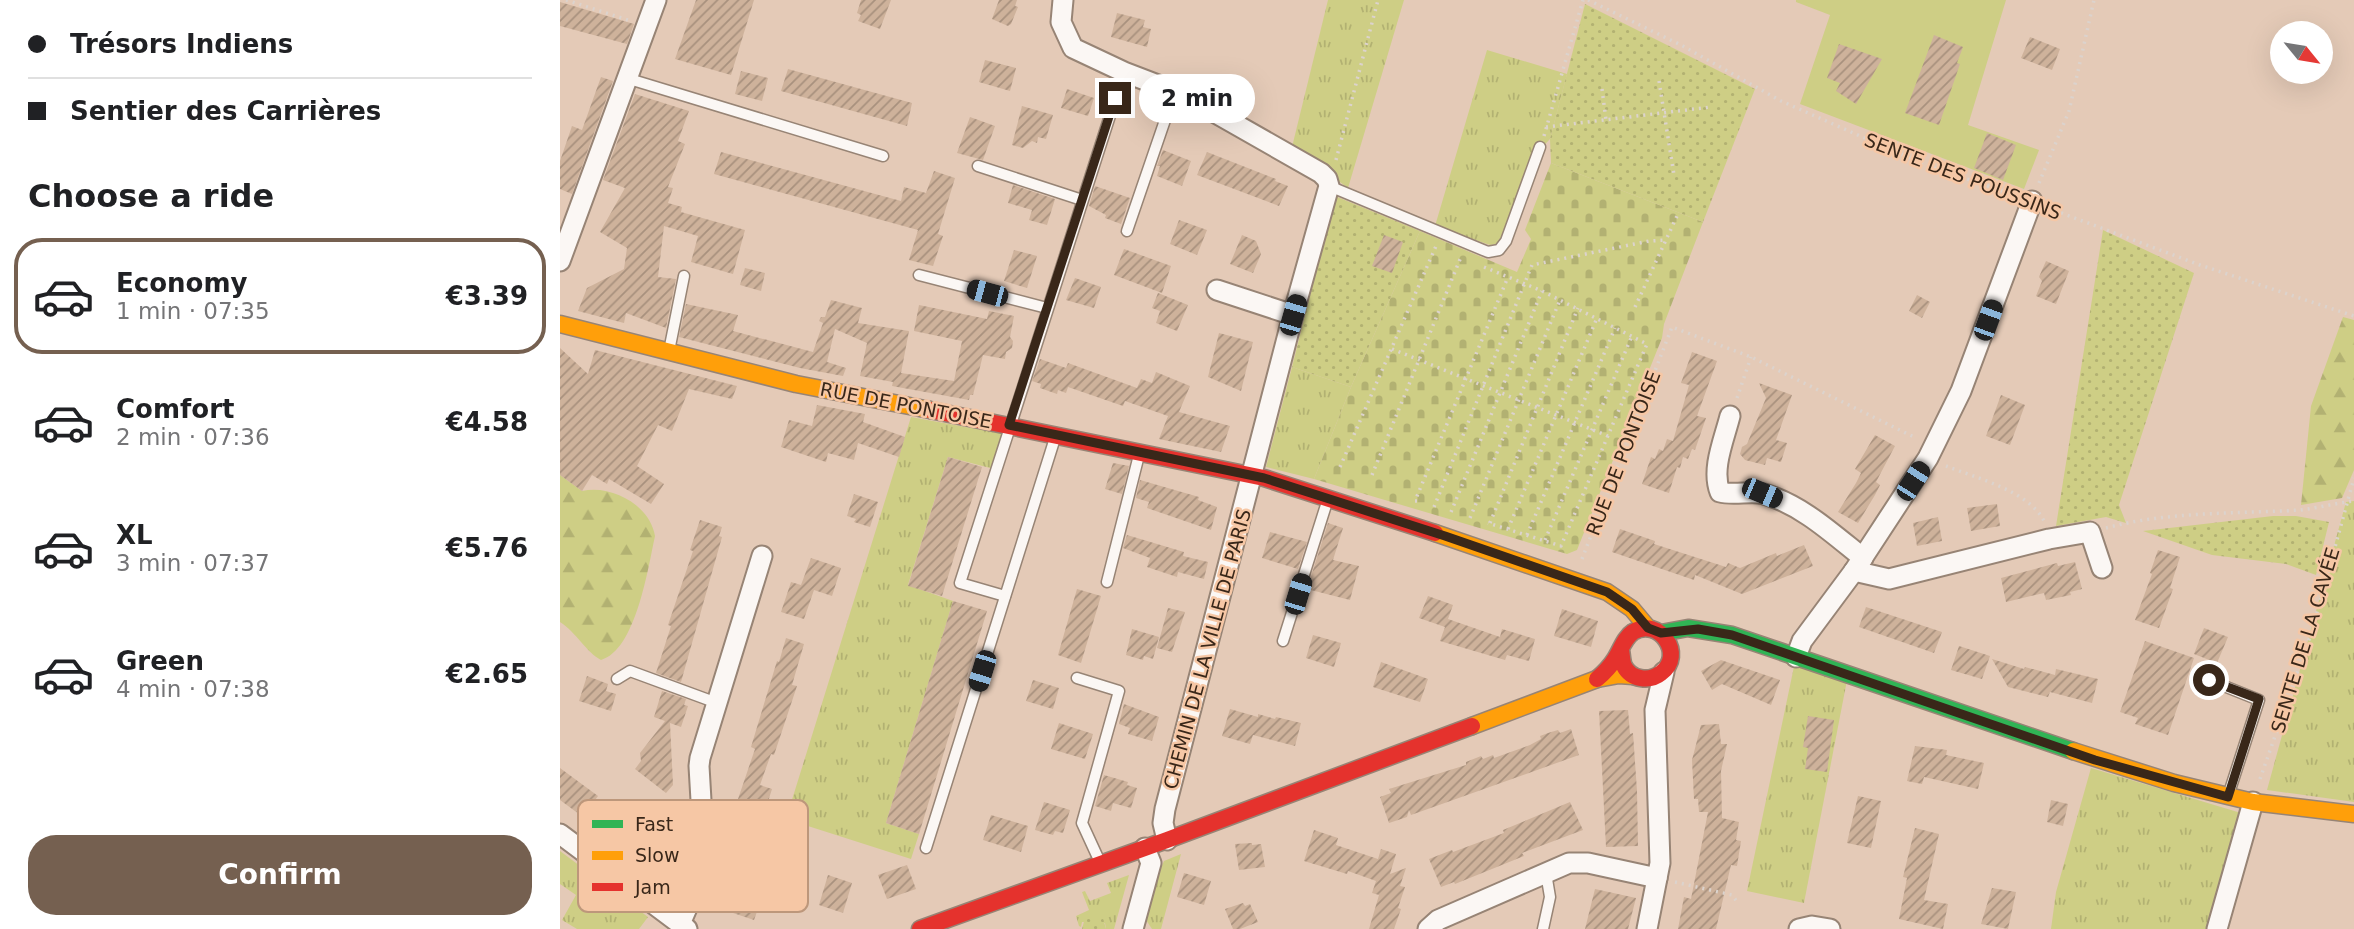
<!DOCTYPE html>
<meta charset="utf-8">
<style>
body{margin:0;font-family:"DejaVu Sans",sans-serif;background:#f6f6f6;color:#202124;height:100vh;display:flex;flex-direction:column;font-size:26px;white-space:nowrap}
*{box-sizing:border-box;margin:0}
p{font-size:23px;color:#757577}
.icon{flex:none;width:38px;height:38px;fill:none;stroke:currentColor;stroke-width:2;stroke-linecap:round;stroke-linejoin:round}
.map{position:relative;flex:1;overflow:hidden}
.details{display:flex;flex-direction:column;background:#fff;width:560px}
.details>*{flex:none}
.banner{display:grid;align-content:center;height:154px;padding:0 28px;background:#fff}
.needle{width:46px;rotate:120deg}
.fabs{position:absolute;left:1710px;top:21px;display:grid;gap:14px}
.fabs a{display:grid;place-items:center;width:63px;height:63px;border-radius:50%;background:#fff;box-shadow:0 7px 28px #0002;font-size:35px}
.end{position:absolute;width:32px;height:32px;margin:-16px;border:9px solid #392719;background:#fff;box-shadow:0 0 0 4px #fff}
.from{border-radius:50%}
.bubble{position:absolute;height:49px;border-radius:24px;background:#fff;box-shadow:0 7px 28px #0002;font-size:23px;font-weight:800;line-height:49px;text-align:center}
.car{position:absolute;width:21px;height:42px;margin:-21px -10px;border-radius:9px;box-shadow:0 0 5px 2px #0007;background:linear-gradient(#222 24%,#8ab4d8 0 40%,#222 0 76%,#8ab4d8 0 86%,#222 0)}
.banner b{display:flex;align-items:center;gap:24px;height:66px;font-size:26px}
.banner b+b{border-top:2px solid #e0e0e0}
.banner i{width:18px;height:18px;background:#202124}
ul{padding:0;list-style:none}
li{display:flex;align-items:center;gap:21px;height:116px;margin:0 14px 10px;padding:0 14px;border:4px solid transparent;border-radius:28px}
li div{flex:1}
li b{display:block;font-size:26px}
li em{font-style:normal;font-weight:800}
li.current{border-color:#756050}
li>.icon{width:63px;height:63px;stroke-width:1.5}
h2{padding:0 28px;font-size:32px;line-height:84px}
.action{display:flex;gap:14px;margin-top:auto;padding:14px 28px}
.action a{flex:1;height:80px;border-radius:28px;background:#756050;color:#fff;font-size:28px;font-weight:800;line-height:80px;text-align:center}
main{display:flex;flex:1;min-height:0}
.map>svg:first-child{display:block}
.grass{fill:url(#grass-tufts)}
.forest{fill:url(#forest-firs)}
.cemetery{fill:url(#cemetery-stones)}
.park{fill:url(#park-dots)}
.pitch{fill:#cece85}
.building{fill:url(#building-hatch)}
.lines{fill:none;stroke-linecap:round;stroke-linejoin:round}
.lane-casing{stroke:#978475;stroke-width:13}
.street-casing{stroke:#978475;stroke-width:23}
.fast-casing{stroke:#978475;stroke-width:19}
.slow-casing{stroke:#978475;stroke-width:19}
.jam-casing{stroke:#978475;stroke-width:19}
.path{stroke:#dcd3cd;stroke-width:3.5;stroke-dasharray:2 5;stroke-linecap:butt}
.lane{stroke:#fbf7f4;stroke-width:10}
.street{stroke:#fbf7f4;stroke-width:19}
.fast{stroke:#30b455;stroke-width:16}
.slow{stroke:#ff9f0a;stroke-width:16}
.jam{stroke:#e5322d;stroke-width:16}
.route{stroke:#392719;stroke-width:9}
.labels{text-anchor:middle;stroke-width:5;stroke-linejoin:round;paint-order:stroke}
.street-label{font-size:19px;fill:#392719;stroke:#f6c7a5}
.key{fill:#f6c7a5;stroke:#bd977b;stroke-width:2}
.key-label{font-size:19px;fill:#392719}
</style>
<main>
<section class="details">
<div class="banner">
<b><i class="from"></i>Trésors Indiens</b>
<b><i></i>Sentier des Carrières</b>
</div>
<h2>Choose a ride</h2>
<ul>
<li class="current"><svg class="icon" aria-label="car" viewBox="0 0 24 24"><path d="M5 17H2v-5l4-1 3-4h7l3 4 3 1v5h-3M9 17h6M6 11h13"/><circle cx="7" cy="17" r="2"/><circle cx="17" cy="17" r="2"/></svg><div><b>Economy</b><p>1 min · 07:35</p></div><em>€3.39</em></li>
<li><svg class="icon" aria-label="car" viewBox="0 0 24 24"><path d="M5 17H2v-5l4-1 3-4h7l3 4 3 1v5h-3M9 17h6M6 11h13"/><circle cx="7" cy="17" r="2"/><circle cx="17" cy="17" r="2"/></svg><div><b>Comfort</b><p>2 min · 07:36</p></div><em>€4.58</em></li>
<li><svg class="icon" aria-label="car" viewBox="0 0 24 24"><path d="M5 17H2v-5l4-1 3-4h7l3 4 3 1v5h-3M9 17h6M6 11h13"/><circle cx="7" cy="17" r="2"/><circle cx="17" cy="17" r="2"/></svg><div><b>XL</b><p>3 min · 07:37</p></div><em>€5.76</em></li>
<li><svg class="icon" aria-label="car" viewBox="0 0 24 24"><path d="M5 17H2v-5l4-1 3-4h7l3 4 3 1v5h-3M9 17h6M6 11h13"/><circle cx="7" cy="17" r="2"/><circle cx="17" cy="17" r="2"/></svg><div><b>Green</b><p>4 min · 07:38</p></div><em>€2.65</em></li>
</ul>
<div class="action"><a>Confirm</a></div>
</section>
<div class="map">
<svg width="1794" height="929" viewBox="0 0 1794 929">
<defs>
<pattern id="grass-tufts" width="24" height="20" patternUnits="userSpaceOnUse" patternTransform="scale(1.75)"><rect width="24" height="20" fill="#cece85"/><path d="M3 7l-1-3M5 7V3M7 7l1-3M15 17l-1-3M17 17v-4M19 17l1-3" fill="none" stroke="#b2b172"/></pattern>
<pattern id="forest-firs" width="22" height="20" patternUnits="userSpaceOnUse" patternTransform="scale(1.75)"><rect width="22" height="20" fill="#cece85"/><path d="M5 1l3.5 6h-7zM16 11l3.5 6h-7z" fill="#b2b172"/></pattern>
<pattern id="cemetery-stones" width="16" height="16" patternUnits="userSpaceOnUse" patternTransform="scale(1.75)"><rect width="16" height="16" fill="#cece85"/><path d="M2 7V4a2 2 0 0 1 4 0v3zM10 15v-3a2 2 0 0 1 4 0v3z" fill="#b2b172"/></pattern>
<pattern id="park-dots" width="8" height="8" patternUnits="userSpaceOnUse" patternTransform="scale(1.75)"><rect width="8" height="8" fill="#cece85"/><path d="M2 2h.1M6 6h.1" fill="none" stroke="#b2b172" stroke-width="1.8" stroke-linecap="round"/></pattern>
<pattern id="building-hatch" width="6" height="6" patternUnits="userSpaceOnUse" patternTransform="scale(1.75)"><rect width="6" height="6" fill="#ceb29b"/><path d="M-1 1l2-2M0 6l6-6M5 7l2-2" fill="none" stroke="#a8917e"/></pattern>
</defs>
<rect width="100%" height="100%" fill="#e4cab7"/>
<g class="grass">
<polygon points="768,0 844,0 788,188 732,147"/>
<polygon points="927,50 1007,74 990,139 972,158 940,239 937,244 930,245 875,226"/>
<polygon points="732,367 791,387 754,479 706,467"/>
<polygon points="351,417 444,434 434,469 388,457 348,585 393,601 326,823 359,834 351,859 226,819"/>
<polygon points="1794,501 1794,802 1707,790 1786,502"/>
<polygon points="1236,657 1288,675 1244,903 1187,891"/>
<polygon points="1531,768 1681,813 1649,929 1491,929 1496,892"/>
<polygon points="0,851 88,917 79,929 17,929 2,920 16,895 0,884"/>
<polygon points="621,854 601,929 592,929 586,920 599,872 604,861"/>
<polygon points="569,875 554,929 546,929 545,923 522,922 521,927 519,926 516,916 529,910 522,892 525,891 530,901 551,893 547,883"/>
</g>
<g class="forest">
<polygon points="1783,317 1794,320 1794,470 1782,498 1741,505 1751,406"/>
<path d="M0 475 22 491C51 484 90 505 95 536 88 568 76 650 41 660 26 652 16 632 0 622Z"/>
</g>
<polygon class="cemetery" points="991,163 1143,222 1104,324 1102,338 1017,550 1007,554 754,479 791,387 860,231 957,272 971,239 965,230"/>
<g class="park">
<polygon points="1025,4 1195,89 1143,222 991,163 990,139"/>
<polygon points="775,196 860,231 791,387 732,367"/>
<polygon points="1543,230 1634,273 1559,505 1566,523 1546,517 1496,526"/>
<polygon points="1713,516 1736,516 1769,522 1756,575 1726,564 1652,555 1583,531"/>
<polygon points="530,916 543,918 546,929 522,929 525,918"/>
</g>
<polygon class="pitch" points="1236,0 1446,0 1408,125 1479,150 1464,189 1240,104 1270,15 1236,2"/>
<g class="building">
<polygon points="136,0 194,0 171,75 115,59"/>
<polygon points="301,0 331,0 320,29 298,21 301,15 297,13"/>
<polygon points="439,0 457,0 455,6 458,7 451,24 448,26 432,19"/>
<polygon points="0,2 74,24 67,44 0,26"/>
<polygon points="557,13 585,20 583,27 591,29 587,47 551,37"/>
<polygon points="1374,35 1403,47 1397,63 1400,64 1379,125 1345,113"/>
<polygon points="1470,37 1500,49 1492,70 1461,58"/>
<polygon points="1279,44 1322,59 1296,104 1276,91 1280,83 1267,78"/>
<polygon points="425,60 456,68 450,91 419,82"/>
<polygon points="228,69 352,103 347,126 221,91"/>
<polygon points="181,71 208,78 202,101 175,94"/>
<polygon points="41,77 53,81 12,194 0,189 0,161 12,126 22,130"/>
<polygon points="507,89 534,98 528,116 501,108"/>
<polygon points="75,94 129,111 118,141 125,144 108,187 113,188 108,203 122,207 121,212 185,230 173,274 131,262 138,236 104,226 98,277 116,279 106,328 66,313 64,323 18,311 27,288 64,269 67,248 40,232 65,188 43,180"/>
<polygon points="462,106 493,115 486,139 478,137 477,143 472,141 463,148 452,145"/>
<polygon points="410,117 435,126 423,160 397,153"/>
<polygon points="1427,133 1456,145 1443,180 1414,168"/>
<polygon points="603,150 631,161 622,186 597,176 600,166 597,166"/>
<polygon points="161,152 341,201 344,187 366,193 374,171 395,178 378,234 383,236 373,266 349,260 358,230 154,174"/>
<polygon points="647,152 716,179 715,181 728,186 719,206 637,175"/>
<polygon points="453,185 495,199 487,225 469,220 472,210 448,203"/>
<polygon points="535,186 570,198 561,224 545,218 546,215 529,206"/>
<polygon points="619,220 647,230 637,255 610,244"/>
<polygon points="682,235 696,241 701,254 693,273 670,264"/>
<polygon points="824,235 843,242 832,273 812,266"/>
<polygon points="564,249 611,266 602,293 554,275"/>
<polygon points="454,250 477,256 467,288 444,281"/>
<polygon points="1486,261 1509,271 1496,304 1476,296 1482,281 1479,277"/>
<polygon points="185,268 205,273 201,291 180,285"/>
<polygon points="515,278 541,287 534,308 506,300"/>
<polygon points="598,293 628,305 617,331 596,323 600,311 592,308"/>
<polygon points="1357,295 1370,302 1362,318 1349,311"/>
<polygon points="271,300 302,308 298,323 349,331 341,373 394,381 402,341 354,331 359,305 427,319 429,311 454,316 450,337 453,341 452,348 446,352 445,359 423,355 413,395 410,395 409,400 332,386 333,382 300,376 307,343 275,329 267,362 286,368 283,376 240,368 119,337 126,304 178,315 173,331 253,352 263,323 259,321 261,317 265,317"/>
<polygon points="659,333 693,342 681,391 648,377"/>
<polygon points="0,348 28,374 35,350 177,386 172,399 129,389 112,431 98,425 77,466 104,484 91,504 49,479 47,484 32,475 22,491 0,475"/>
<polygon points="1132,352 1157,361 1137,416 1146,418 1135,450 1132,449 1128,459 1123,457 1120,468 1117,467 1109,493 1082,484 1091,457 1095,459 1099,449 1103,451 1107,439 1113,441 1129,385 1121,383"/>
<polygon points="480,359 506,368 508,363 577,388 581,379 592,383 596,372 630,386 619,412 670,426 661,452 599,439 608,416 565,401 563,406 508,387 506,393 498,390 497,394 480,388 481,384 472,381"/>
<polygon points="1199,383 1232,395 1216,440 1227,443 1221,462 1207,458 1205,465 1185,460 1180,454 1182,447 1187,444 1206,398"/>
<polygon points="1441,395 1465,405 1450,445 1426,436"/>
<polygon points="257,405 305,414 303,422 345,437 339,457 298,443 294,460 268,453 266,462 221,447 229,420 252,426"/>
<polygon points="1315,435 1335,446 1316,482 1320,485 1315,495 1298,523 1278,512 1296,483 1301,473 1295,469"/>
<polygon points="388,457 422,467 382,596 348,586"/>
<polygon points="553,463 569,466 562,494 545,489"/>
<polygon points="580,480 639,497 638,500 657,507 651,530 587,508 589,502 576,498"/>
<polygon points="294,494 318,502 310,527 294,522 296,519 287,516"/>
<polygon points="1437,504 1440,526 1411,531 1407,508"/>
<polygon points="1378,517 1382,541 1357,546 1353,523"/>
<polygon points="140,520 162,527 159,536 162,537 121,682 96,673 111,626 108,625 133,551 130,550"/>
<polygon points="768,523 783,528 773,560 799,566 790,600 747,589"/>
<polygon points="1060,529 1095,541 1094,544 1166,567 1168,563 1180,568 1216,553 1217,556 1244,545 1253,566 1182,594 1135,575 1134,580 1052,552"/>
<polygon points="710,532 747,542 738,569 702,558"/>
<polygon points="567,535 624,552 623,556 648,562 644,579 618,572 617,577 587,567 590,558 563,548"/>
<polygon points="1598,550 1620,557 1610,588 1613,589 1599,628 1575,620 1592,574 1590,573"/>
<polygon points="251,558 281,568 272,596 254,590 244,619 221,612 231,582 241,585"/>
<polygon points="1515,562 1522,589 1510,592 1511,595 1486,600 1484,593 1446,602 1441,578 1497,563 1498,566"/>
<polygon points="517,589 541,596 521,663 498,655"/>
<polygon points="868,596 893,605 888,619 940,637 942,629 975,639 969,661 947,655 945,660 880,641 885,627 859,618"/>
<polygon points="393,601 427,611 359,834 326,823"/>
<polygon points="1306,607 1382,632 1374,653 1299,627"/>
<polygon points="608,608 625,612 612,652 597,648"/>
<polygon points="1002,609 1038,621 1031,647 994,636"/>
<polygon points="1644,628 1668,637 1657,663 1634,654"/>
<polygon points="572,629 599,637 593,659 584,656 583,660 566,655"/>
<polygon points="753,635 781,643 774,667 746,658"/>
<polygon points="226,638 244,644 232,685 237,686 214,755 211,754 200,785 212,789 206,808 178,799 195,749 191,747 217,661 219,662"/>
<polygon points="1585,641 1634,658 1608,735 1575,724 1578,718 1560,712"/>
<polygon points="1399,646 1430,656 1422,679 1391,670"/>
<polygon points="1432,659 1464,669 1465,667 1495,675 1496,669 1538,679 1532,703 1490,692 1488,697 1448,687"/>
<polygon points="1161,660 1220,680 1211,705 1162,684 1152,690 1141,671"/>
<polygon points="821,662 868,679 860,702 813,687"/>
<polygon points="27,676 48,684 46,691 56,694 51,711 19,701"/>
<polygon points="473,680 499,688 493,709 466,701"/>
<polygon points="102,691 126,699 124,705 128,706 121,727 110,723 113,785 106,793 75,769 81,761 80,753 105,721 94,717"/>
<polygon points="564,704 599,717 592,741 568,734 570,728 559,724"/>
<polygon points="670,709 698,717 698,714 715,719 716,717 741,723 735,746 693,735 690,744 662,736"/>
<polygon points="1068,710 1070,734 1073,733 1077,791 1078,846 1046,847 1039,711"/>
<polygon points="1248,716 1274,720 1267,772 1245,769 1248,748 1243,747"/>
<polygon points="499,723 533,734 525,759 491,749"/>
<polygon points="1159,724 1161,744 1167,744 1161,771 1162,818 1179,822 1176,840 1181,841 1177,866 1171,865 1156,929 1118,929 1124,897 1131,899 1148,812 1139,812 1138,799 1134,799 1132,760 1141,725"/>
<polygon points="1011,729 1019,755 851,815 849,810 847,817 829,823 820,797 831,793 829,789 906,765 906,762 921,756 923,759 933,755 934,758 970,745 981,739 980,736 988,733 998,730 1000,733"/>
<polygon points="1355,746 1387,750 1386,755 1424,763 1418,789 1364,777 1362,784 1347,781"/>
<polygon points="0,768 38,796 23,817 0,800"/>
<polygon points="544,775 568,782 567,785 577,788 571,808 553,803 551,811 535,806"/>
<polygon points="1298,796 1321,801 1311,848 1287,843"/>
<polygon points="61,799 118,845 113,852 116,854 105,870 86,856 91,850 46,819"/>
<polygon points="1491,800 1508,804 1503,826 1487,822"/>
<polygon points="484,802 510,810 503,833 495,831 493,835 475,830"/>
<polygon points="1010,802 1023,830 962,853 964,856 895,884 894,882 881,887 869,859 892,850 893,852 944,833 943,830"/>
<polygon points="431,815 468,826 461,852 423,840"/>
<polygon points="206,820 229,828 216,866 221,868 211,895 204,892 194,920 170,912 180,884 175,882 179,871 189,853 194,855"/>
<polygon points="1355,828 1379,834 1364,900 1388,904 1383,929 1339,919 1347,878 1343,877"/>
<polygon points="754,830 778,838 776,845 818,859 821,849 836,854 830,874 846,868 840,886 845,887 838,908 841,909 834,929 809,929 819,895 812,893 816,881 788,871 787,874 744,861"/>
<polygon points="692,843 692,845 701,844 705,867 679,870 675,844"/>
<polygon points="347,865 356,889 327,899 318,875"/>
<polygon points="624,873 651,881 644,905 617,897"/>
<polygon points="268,875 292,883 283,913 259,905"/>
<polygon points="1432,888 1456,892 1448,929 1421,924"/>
<polygon points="1035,889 1076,898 1068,929 1025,929"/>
<polygon points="683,903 685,906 690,904 698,922 680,929 673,929 665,909"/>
</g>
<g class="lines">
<g class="lane-casing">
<g id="lane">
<polyline points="66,78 323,156"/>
<polyline points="418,166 522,200"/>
<polyline points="769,186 928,252 939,250 946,241 980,147"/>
<polyline points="567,231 615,91"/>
<polyline points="359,275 487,308"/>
<polyline points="109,351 124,276"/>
<polyline points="547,582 579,455"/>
<polyline points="445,596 400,583 564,72"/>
<polyline points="723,641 767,502"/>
<polyline points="517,678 559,691 522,823 539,860"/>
<polyline points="57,679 70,671 157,703"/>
<polyline points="1649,680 1699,700 1669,793"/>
<polyline points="366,848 495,438"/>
<polyline points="983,929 990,897 986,873"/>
</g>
</g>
<g class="street-casing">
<g id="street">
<polyline points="503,0 501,22 513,48 564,72 624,95 761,173 767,179 769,186 733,315 605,809 603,823 607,840"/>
<polyline points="0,261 96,0"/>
<polyline points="657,290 733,315"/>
<path d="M1170 416C1164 440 1151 469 1160 492 1175 496 1191 490 1204 494 1242 505 1273 534 1303 558"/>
<polyline points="1294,571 1329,579 1489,539 1530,532 1542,568"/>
<polyline points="1236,657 1242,641 1294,571 1368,458 1401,391 1472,201"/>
<polyline points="0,834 127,929"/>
<polyline points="120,924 127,908 143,835 139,766 140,758 202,556"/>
<polyline points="573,929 591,863 585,848"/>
<polyline points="868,929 878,920 1009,863 1028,863 1097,878"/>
<polyline points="1087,929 1100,863 1095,710 1104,672"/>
<polyline points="1239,929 1252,926 1270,929"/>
<polyline points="1657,929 1693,802"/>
</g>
</g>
<g class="fast-casing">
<polyline id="fast" points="1101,633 1128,628 1172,635 1513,751"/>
</g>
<g class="slow-casing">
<g id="slow">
<polyline points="0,324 236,384 370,410"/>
<polyline points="875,533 1047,592 1072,609 1088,628"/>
<polyline points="912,726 1037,679 1059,675 1073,676"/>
<polyline points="1513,751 1614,783 1693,802 1794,814"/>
</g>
</g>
<g class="jam-casing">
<g id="jam">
<polyline points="370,410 704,478 875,533"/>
<path d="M1037 679C1044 673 1050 667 1055 659 1061 650 1064 638 1073 632 1099 616 1126 655 1101 673 1090 682 1071 680 1064 666 1062 662 1062 655 1061 650"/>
<polyline points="360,929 607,840 912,726"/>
</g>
</g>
<g class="path">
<polyline points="6,0 71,21"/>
<polyline points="1028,0 1121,45 1221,101 1368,166 1455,195"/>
<polyline points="1099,81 1114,175"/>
<polyline points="1042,89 1046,120"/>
<polyline points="986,127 1151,107"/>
<polyline points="984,136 1023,0"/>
<polyline points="776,160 818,0"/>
<polyline points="1479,183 1509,111 1534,0"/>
<polyline points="1488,208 1640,265 1794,316"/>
<polyline points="924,267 982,291 1087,344 1001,546 928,523"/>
<polyline points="1075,307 1117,216"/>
<polyline points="832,349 1048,436"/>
<polyline points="1177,398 1191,357"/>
<path d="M1386 466C1416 478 1469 491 1484 521"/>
<polyline points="780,467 876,246 878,248"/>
<polyline points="812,475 901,257"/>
<polyline points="857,501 855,501 948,277"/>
<polyline points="874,507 972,265 1089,241 1107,240"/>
<polyline points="891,512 982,291"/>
<polyline points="910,518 1000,300"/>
<polyline points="930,523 1018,308"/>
<path d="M1546 528C1609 511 1676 514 1740 510 1758 508 1776 503 1794 501"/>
<polyline points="948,529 1037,318"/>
<polyline points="967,535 1055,328"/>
<polyline points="985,540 1072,336"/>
<polyline points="1022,559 1112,327 1191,357 1356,438"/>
<polyline points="1700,779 1752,631 1794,478"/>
<polyline points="1115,882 1172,895 1178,903"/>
</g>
<use href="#lane" class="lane"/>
<use href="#street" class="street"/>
<use href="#fast" class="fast"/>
<use href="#slow" class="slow"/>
<use href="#jam" class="jam"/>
</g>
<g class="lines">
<polyline class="route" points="555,98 449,425 704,478 885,536 1047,592 1072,609 1088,628 1101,633 1138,629 1172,635 1535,760 1668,797 1699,699 1649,680"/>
</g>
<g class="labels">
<g class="street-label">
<text transform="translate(1403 176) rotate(21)" y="7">SENTE DES POUSSINS</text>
<text transform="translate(346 405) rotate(11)" y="7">RUE DE PONTOISE</text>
<text transform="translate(1063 453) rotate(-69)" y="7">RUE DE PONTOISE</text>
<text transform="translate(1745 640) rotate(-73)" y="7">SENTE DE LA CAVÉE</text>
<text transform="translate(647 649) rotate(-75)" y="7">CHEMIN DE LA VILLE DE PARIS</text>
</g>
</g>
<rect x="18" y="800" width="230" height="112" rx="10" class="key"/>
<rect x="32" y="820" width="31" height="8" fill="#30b455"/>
<rect x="32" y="851" width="31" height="9" fill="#ff9f0a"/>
<rect x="32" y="883" width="31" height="8" fill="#e5322d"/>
<g class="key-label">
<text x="75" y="831">Fast</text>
<text x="75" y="862">Slow</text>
<text x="75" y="894">Jam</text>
</g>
</svg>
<div class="fabs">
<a><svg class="needle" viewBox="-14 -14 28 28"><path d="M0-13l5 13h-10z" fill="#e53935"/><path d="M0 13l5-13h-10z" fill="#757577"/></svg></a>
</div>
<i class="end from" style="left:1649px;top:680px"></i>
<i class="end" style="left:555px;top:98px"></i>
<div class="bubble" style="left:579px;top:74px;width:116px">2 min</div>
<i class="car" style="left:427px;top:293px;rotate:285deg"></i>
<i class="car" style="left:733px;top:315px;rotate:16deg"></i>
<i class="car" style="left:1428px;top:320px;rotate:20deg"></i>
<i class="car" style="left:1353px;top:481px;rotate:33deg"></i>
<i class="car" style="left:1202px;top:493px;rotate:113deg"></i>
<i class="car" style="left:738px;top:594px;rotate:17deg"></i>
<i class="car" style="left:422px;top:671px;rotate:197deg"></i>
</div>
</main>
